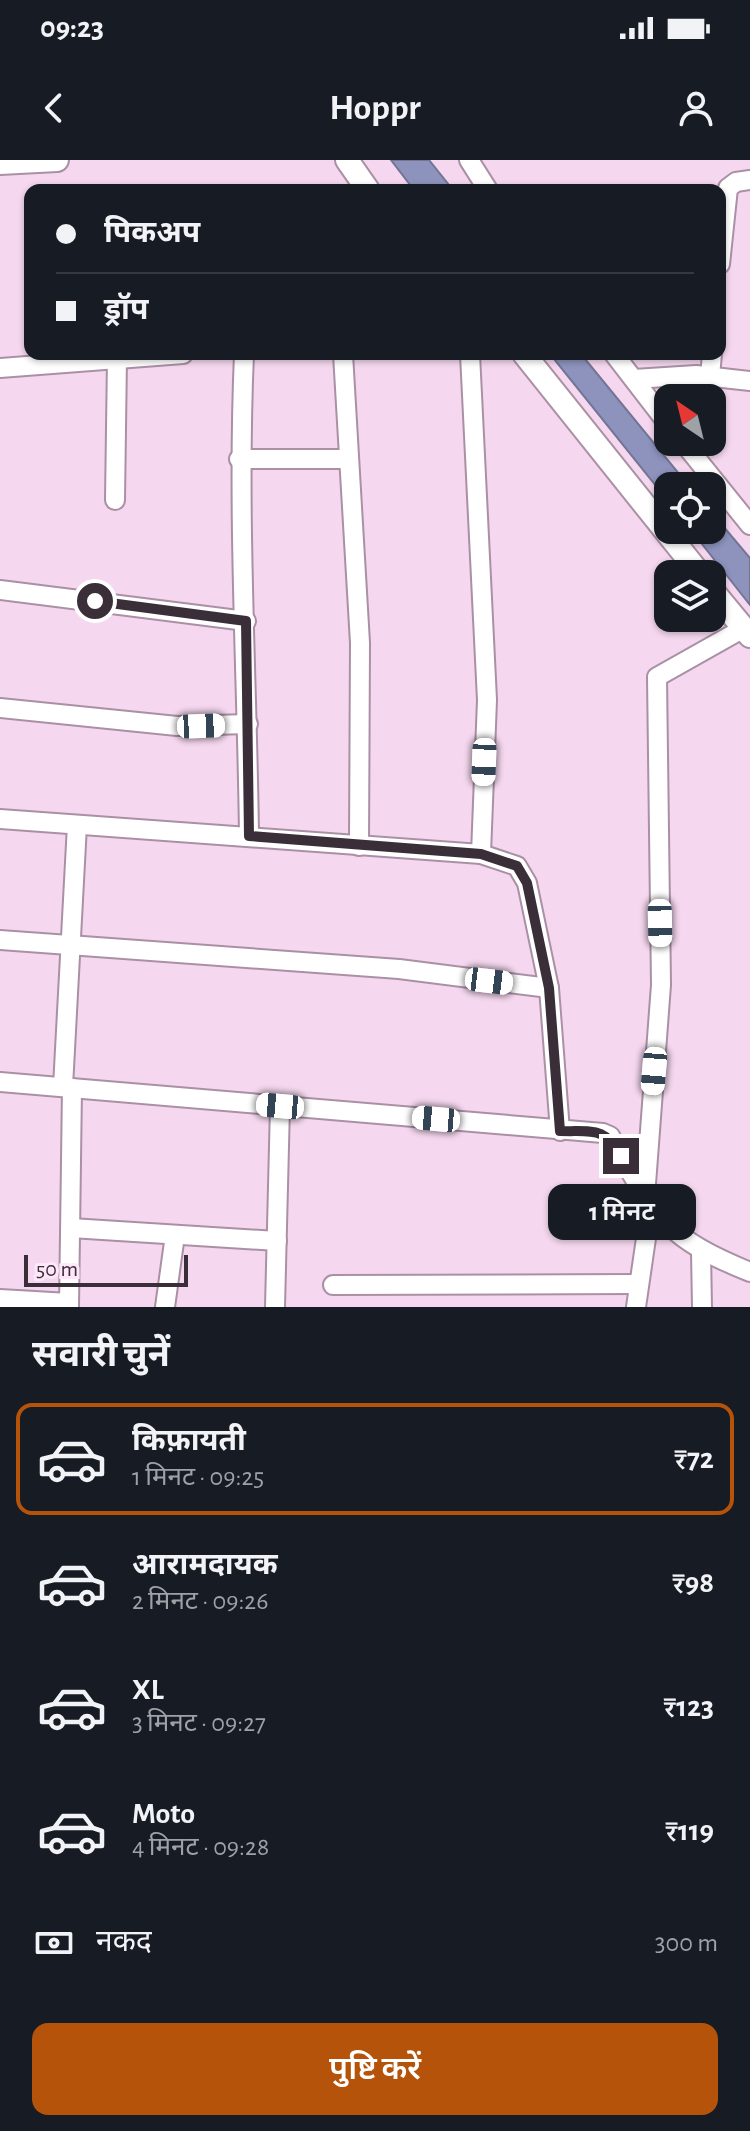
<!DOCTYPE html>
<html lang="hi">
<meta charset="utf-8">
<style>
body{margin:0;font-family:"Alegreya Sans","Noto Sans Devanagari",sans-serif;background:#20242c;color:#f1f3f6;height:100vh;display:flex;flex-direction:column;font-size:30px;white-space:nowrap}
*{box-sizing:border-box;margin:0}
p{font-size:26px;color:#9ea1a6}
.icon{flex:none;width:44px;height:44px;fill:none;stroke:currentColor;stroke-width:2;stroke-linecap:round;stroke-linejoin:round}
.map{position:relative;height:1147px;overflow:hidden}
.side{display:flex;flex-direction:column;background:#171b24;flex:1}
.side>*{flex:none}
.top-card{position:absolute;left:24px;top:24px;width:702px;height:176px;border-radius:16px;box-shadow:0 2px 6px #0004;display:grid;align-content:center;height:176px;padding:0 32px;background:#171b24}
.needle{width:52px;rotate:325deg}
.buttons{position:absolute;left:654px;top:224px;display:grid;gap:16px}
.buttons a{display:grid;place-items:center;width:72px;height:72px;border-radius:16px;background:#171b24;box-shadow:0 2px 6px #0004;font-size:40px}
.scale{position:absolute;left:24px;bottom:20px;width:164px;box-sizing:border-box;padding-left:8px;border:4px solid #3a2f38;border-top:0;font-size:22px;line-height:28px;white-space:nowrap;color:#3a2f38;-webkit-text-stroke:6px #ffe7fa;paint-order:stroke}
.end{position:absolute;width:36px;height:36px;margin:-18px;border:10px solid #3a2f38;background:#fff;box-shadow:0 0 0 4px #fff}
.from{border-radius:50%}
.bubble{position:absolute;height:56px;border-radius:16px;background:#171b24;box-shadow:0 2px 6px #0004;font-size:26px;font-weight:600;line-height:56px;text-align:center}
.car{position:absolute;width:24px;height:48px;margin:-24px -12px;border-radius:10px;box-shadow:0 0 6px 2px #0007;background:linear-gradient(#fff 24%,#345 0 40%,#fff 0 76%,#345 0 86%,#fff 0)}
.top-card b{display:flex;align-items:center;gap:28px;height:76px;font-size:30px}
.top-card b+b{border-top:2px solid #363941}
.top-card i{width:20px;height:20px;background:#f1f3f6}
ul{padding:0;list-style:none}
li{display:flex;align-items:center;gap:24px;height:112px;margin:0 16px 12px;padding:0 16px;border:4px solid transparent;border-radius:16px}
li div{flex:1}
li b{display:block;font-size:30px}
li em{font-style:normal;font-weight:600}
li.selected{border-color:#b45309}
li>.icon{width:72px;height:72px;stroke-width:1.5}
h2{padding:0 32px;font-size:36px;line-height:96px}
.pay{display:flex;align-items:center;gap:20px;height:88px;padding:0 32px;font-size:30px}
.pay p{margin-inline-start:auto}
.primary-button{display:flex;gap:16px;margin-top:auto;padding:16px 32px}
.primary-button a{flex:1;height:92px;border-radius:16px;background:#b45309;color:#fff;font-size:32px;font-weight:600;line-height:92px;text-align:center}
.status{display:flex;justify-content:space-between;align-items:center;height:56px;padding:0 40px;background:#171b24;direction:ltr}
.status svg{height:22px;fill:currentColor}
header{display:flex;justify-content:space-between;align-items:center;height:104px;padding:0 32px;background:#171b24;font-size:36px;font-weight:600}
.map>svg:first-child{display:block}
.water{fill:#8d93bd;stroke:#747595;stroke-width:2}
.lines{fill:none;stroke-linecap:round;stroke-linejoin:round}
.minor-casing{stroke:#aa90a5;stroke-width:22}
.tertiary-casing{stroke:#aa90a5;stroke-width:26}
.minor{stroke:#fff;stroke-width:18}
.tertiary{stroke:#fff;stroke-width:22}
.route{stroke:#3a2f38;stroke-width:10}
</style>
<div class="status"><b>09:23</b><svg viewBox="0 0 49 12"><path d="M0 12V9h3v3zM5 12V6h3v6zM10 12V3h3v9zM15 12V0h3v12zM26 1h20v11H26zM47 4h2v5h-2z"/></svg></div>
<header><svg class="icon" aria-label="back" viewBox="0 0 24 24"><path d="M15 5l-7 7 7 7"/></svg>Hoppr<svg class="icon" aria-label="person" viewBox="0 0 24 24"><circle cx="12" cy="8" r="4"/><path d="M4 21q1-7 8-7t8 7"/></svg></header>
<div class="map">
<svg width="750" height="1147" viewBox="0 0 750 1147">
<rect width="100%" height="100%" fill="#f5d8ef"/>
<g class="water">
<polygon points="391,0 429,0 453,30 414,30"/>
<polygon points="550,194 581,194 689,326 668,326 668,341"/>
<polygon points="712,353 750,398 750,445 691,370 712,370"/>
</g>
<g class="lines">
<g class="minor-casing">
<g id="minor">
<polyline points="469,0 488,30"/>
<polyline points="720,104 728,28 736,22 750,20"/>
<path d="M244 194C237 354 247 515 249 676"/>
<polyline points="343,194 360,483 359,686"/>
<polyline points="470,194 487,540 481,694"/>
<polyline points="614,194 668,264"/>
<polyline points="0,208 183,194"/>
<polyline points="710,216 712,194"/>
<polyline points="634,219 696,215 750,221"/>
<polyline points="683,282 750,365"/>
<polyline points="239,299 349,299"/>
<polyline points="115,340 117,198"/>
<polyline points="0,430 246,461"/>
<polyline points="0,548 177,566 248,564"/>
<polyline points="0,659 481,694 517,706 527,723 549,828 560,971"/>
<polyline points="0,780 399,809 549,828"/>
<path d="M0 922 603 973 610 976C655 1055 663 1077 750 1112"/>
<polyline points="63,927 77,665"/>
<polyline points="645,1037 661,825 657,517 744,468"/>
<polyline points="71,1068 277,1081"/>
<polyline points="701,1092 702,1147"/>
<polyline points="333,1125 639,1124"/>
<polyline points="0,1139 69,1143"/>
<polyline points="69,1147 72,928"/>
<polyline points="165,1147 175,1075"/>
<polyline points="275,1147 280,946"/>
<polyline points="636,1147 651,1044"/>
</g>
</g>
<g class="tertiary-casing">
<g id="tertiary">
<polyline points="347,0 368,30"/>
<polyline points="0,3 57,0"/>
<polyline points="524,194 700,414"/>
<polyline points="712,430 750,476"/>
</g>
</g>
<use href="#minor" class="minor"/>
<use href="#tertiary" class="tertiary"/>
</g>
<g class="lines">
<path class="route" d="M95 441 246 461 249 676 481 694 517 706 527 723 549 828 560 971C593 972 604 966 621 996"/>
</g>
</svg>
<div class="buttons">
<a><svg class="needle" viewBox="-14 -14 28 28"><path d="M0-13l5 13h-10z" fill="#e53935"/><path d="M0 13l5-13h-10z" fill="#9ea1a6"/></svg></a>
<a><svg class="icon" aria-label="locate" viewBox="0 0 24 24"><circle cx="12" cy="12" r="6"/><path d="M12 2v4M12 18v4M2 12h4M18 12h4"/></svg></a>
<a><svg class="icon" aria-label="layers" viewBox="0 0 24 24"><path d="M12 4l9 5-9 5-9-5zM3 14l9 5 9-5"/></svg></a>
</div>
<div class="scale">50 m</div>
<i class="end from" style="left:95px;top:441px"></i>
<i class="end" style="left:621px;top:996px"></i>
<div class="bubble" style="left:548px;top:1024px;width:148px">1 मिनट</div>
<i class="car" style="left:201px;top:566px;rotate:88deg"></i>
<i class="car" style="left:484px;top:602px;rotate:182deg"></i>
<i class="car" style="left:660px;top:763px;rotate:179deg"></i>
<i class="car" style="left:489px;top:821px;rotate:97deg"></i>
<i class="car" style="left:654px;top:911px;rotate:185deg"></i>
<i class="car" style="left:280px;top:946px;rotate:275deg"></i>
<i class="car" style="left:436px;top:959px;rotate:275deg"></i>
<div class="top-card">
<b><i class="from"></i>पिकअप</b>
<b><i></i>ड्रॉप</b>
</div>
</div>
<section class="side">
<h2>सवारी चुनें</h2>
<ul>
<li class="selected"><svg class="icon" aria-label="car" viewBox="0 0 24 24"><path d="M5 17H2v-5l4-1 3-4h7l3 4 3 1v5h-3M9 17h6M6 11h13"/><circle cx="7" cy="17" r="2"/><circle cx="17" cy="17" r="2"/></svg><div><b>किफ़ायती</b><p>1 मिनट · 09:25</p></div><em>₹72</em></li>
<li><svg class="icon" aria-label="car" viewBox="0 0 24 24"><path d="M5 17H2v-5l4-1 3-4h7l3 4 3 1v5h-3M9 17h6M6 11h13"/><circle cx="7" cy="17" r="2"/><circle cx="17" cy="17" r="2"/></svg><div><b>आरामदायक</b><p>2 मिनट · 09:26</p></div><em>₹98</em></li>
<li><svg class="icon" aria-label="car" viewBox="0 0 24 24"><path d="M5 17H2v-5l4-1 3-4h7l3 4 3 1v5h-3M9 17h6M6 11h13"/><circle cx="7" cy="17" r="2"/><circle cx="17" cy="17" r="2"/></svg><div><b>XL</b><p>3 मिनट · 09:27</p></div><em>₹123</em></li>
<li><svg class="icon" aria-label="car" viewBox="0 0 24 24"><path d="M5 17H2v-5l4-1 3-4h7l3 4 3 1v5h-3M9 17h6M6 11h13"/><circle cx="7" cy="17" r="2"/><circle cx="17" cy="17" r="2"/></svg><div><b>Moto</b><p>4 मिनट · 09:28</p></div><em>₹119</em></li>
</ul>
<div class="pay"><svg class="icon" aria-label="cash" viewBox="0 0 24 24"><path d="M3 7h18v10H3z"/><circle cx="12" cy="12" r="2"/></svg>नकद<p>300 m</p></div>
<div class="primary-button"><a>पुष्टि करें</a></div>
</section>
